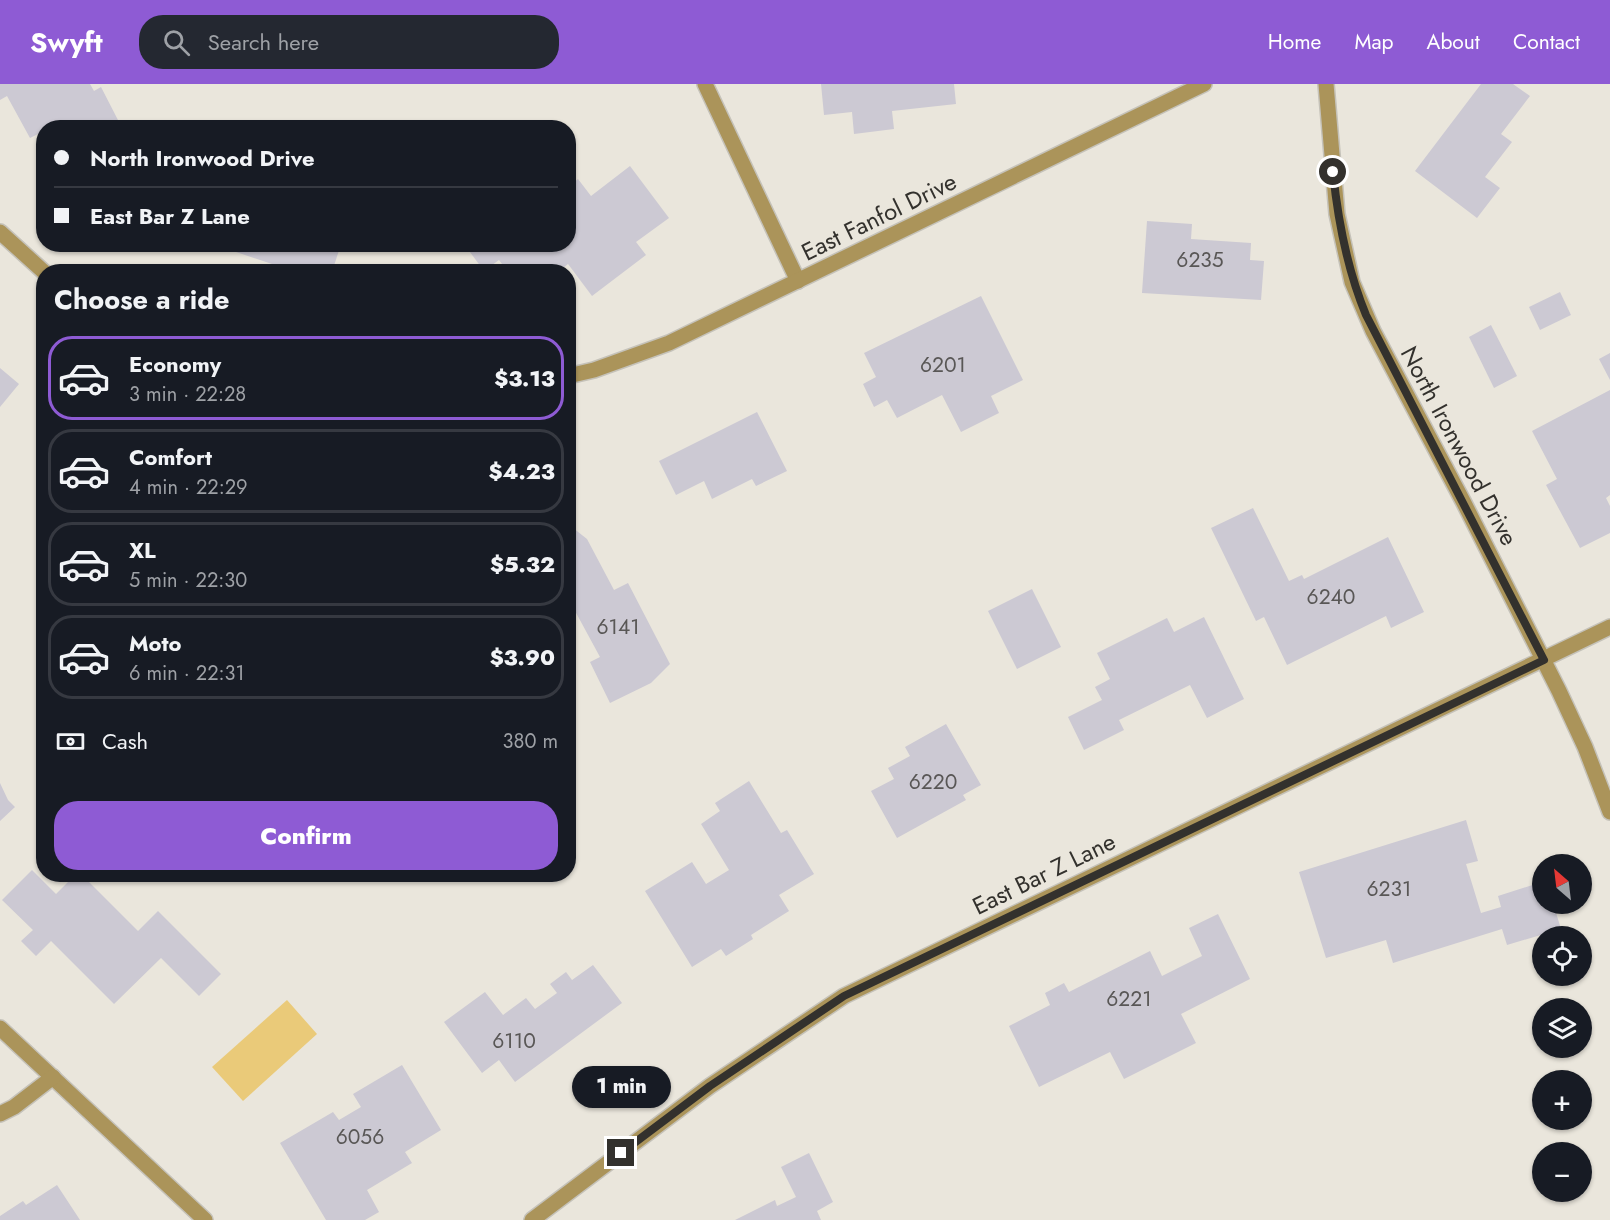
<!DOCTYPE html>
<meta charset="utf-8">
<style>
body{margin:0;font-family:Jost,sans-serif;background:#242831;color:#f1f3f6;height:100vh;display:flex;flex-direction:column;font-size:22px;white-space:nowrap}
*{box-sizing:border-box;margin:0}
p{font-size:20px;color:#9ea1a6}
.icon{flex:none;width:33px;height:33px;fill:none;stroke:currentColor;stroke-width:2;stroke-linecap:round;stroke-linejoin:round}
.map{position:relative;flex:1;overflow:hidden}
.panel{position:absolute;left:36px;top:180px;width:540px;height:618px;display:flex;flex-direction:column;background:#171b24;border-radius:24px;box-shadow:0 2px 4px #0004}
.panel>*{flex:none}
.top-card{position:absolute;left:36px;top:36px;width:540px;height:132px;border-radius:24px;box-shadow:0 2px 4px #0004;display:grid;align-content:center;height:132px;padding:0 18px;background:#171b24}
.needle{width:39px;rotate:332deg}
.buttons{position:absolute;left:1532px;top:770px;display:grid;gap:12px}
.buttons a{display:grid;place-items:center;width:60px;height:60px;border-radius:50%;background:#171b24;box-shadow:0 2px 4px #0004;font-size:30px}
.end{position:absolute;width:27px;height:27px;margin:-14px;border:8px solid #33312d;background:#fff;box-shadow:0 0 0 3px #fff}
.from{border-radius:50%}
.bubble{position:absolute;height:42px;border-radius:21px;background:#171b24;box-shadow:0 2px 4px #0004;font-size:20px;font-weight:800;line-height:42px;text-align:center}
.top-card b{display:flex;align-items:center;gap:21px;height:57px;font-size:22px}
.top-card b+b{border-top:2px solid #363941}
.top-card i{width:15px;height:15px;background:#f1f3f6}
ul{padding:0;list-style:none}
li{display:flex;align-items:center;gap:18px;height:84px;margin:0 12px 9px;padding:0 6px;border:3px solid #363941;border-radius:24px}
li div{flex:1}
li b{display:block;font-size:22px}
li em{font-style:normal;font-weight:800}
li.selected{border-color:#8e5bd4}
li>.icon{width:54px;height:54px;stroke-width:1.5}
h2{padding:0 18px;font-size:27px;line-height:72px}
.pay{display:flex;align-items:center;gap:15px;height:66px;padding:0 18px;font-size:22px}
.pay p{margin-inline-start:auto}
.action{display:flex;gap:12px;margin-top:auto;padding:12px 18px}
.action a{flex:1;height:69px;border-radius:24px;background:#8e5bd4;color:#fff;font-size:24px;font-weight:800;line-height:69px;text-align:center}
header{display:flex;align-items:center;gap:36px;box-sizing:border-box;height:84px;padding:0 30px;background:#8e5bd4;color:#fff}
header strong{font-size:28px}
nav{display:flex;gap:33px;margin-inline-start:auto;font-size:21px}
.search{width:420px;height:54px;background:#242831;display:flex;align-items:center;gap:15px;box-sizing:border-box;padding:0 21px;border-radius:24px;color:#9ea1a6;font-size:22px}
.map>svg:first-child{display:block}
.green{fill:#eaca79}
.building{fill:#ccc9d3}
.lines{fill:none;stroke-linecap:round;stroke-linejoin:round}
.street-casing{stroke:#c5c2b9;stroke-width:18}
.street{stroke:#ab945a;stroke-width:15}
.route{stroke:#33312d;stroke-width:8}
.labels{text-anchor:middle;stroke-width:6;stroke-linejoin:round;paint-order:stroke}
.number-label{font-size:21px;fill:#595756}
.street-label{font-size:24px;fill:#33312d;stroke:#eae6dc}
</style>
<header>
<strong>Swyft</strong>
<div class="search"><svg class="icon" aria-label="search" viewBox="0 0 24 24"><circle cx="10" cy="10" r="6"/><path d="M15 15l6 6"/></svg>Search here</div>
<nav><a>Home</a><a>Map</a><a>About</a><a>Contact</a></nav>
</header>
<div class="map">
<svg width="1610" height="1136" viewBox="0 0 1610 1136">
<rect width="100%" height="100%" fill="#eae6dc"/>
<polygon class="green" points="287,916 317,950 243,1017 212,983"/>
<g class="building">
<polygon points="0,0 90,0 94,7 101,3 119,38 107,44 44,44 44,52 42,48 30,54 7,12 0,16"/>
<polygon points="821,0 954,0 956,20 892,27 894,45 854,50 852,28 824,31"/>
<polygon points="1481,0 1513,0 1530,12 1501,50 1512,58 1485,93 1500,104 1477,134 1415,87"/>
<polygon points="630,82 669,134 636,158 646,171 592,212 568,180 558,188 508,188 499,176 484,187 464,160 568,160 568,103 578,95 591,112"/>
<polygon points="1147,137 1192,140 1191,155 1251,159 1250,176 1264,177 1261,216 1142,209"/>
<polygon points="341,160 332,188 296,188 215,161"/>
<polygon points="1560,208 1571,231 1540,246 1529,223"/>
<polygon points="981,212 1023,296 991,312 999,329 961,348 942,311 897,334 887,316 874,323 863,300 876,293 864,269"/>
<polygon points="1491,241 1517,292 1494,304 1469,253"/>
<polygon points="1610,269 1610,296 1599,275"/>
<polygon points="0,284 19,300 0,323"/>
<polygon points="1610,306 1610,411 1606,414 1610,422 1610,449 1580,464 1546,401 1557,395 1532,347"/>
<polygon points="757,328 787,387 756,402 752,395 712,415 704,397 676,411 659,377"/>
<polygon points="1253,424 1289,497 1302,491 1304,495 1388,453 1424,528 1391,544 1386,532 1287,581 1264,533 1256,537 1211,444"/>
<polygon points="568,440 587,455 614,506 628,499 670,580 651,599 610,619 590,578 600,573 568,514"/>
<polygon points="1032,505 1061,563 1017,585 988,527"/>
<polygon points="1204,533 1244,615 1207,634 1190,601 1119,636 1124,646 1084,666 1068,633 1102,616 1095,603 1110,595 1097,569 1167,534 1174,548"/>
<polygon points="946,640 981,701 963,711 966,716 897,754 871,707 894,695 888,684 910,672 905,663"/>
<polygon points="749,697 781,749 787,746 814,790 779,811 789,827 751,851 753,855 726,872 721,865 692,883 645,807 692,778 706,800 729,786 701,740 720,727 715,719"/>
<polygon points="0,699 8,716 15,723 0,737"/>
<polygon points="1466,736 1478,777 1466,780 1481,829 1501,823 1498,812 1542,798 1542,819 1553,819 1561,845 1507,861 1502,845 1393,879 1386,856 1326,874 1299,788"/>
<polygon points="32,786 56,810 76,790 81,790 138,847 158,827 221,890 199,912 161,874 114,920 51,857 36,872 21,857 33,846 2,816"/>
<polygon points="1218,830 1250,895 1181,930 1196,959 1124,995 1110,968 1039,1003 1009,942 1050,921 1045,909 1064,899 1069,908 1150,867 1162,892 1202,872 1189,844"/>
<polygon points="593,881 622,919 515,998 499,976 482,989 444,938 485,908 503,931 526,914 535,925 557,909 550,900 566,888 572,896"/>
<polygon points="402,981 441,1046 405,1068 412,1079 367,1106 379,1128 365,1136 326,1136 280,1059 333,1028 339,1036 361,1023 353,1010"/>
<polygon points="809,1069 833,1118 817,1127 821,1136 735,1136 775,1116 777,1122 796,1113 781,1083"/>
<polygon points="57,1101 80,1136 0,1136 0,1132 23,1117 26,1121"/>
</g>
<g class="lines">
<g class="street-casing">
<g id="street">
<polyline points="705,0 798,197"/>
<polyline points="1326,0 1337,130 1352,198 1373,247 1464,419 1559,607 1585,663 1610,728"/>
<polyline points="0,148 44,188"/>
<polyline points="568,292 594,286 669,259 1204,0"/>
<polyline points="0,944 205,1136"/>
<polyline points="0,1030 14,1023 53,993"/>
<polyline points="532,1136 710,1002 844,912 1610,543"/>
</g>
</g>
<use href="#street" class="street"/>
</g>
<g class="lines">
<path class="route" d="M621 1069 710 1002 844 912 1544 576 1366 231C1347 185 1338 138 1333 88"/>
</g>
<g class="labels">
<g class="number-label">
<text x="1200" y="183">6235</text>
<text x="943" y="288">6201</text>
<text x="1331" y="520">6240</text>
<text x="618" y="550">6141</text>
<text x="933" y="705">6220</text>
<text x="1389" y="812">6231</text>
<text x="1129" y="922">6221</text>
<text x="514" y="964">6110</text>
<text x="360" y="1060">6056</text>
</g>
<g class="street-label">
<text transform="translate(879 133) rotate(-26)" y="8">East Fanfol Drive</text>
<text transform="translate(1459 362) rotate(62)" y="8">North Ironwood Drive</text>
<text transform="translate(1044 790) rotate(-26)" y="8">East Bar Z Lane</text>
</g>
</g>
</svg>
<div class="buttons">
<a><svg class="needle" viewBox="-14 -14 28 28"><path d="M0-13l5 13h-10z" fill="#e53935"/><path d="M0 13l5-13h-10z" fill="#9ea1a6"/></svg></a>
<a><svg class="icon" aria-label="locate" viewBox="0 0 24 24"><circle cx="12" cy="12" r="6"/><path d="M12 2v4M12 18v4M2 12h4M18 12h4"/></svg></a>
<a><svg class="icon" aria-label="layers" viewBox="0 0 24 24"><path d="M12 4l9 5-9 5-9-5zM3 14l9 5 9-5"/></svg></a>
<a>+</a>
<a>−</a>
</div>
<i class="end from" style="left:1333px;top:88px"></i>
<i class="end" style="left:621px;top:1069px"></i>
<div class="bubble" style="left:572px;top:982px;width:99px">1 min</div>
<div class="top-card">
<b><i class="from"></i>North Ironwood Drive</b>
<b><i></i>East Bar Z Lane</b>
</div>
<section class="panel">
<h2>Choose a ride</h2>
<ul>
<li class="selected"><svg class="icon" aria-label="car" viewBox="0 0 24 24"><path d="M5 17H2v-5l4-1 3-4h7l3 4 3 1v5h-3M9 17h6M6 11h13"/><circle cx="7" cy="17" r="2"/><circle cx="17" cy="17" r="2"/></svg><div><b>Economy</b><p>3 min · 22:28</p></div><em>$3.13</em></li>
<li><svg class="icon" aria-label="car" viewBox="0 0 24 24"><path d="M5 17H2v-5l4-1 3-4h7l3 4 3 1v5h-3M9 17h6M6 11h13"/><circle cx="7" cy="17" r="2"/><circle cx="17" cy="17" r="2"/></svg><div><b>Comfort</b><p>4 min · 22:29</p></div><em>$4.23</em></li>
<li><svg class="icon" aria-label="car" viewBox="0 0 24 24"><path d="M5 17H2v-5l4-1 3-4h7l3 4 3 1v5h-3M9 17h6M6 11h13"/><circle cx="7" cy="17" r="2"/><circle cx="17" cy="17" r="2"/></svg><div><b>XL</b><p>5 min · 22:30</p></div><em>$5.32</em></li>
<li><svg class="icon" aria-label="car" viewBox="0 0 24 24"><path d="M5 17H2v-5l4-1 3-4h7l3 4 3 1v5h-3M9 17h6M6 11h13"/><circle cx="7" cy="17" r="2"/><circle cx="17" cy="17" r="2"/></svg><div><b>Moto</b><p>6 min · 22:31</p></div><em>$3.90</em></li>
</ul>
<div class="pay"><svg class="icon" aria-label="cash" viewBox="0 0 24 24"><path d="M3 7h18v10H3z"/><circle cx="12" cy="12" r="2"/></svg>Cash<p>380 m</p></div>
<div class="action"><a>Confirm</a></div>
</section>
</div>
